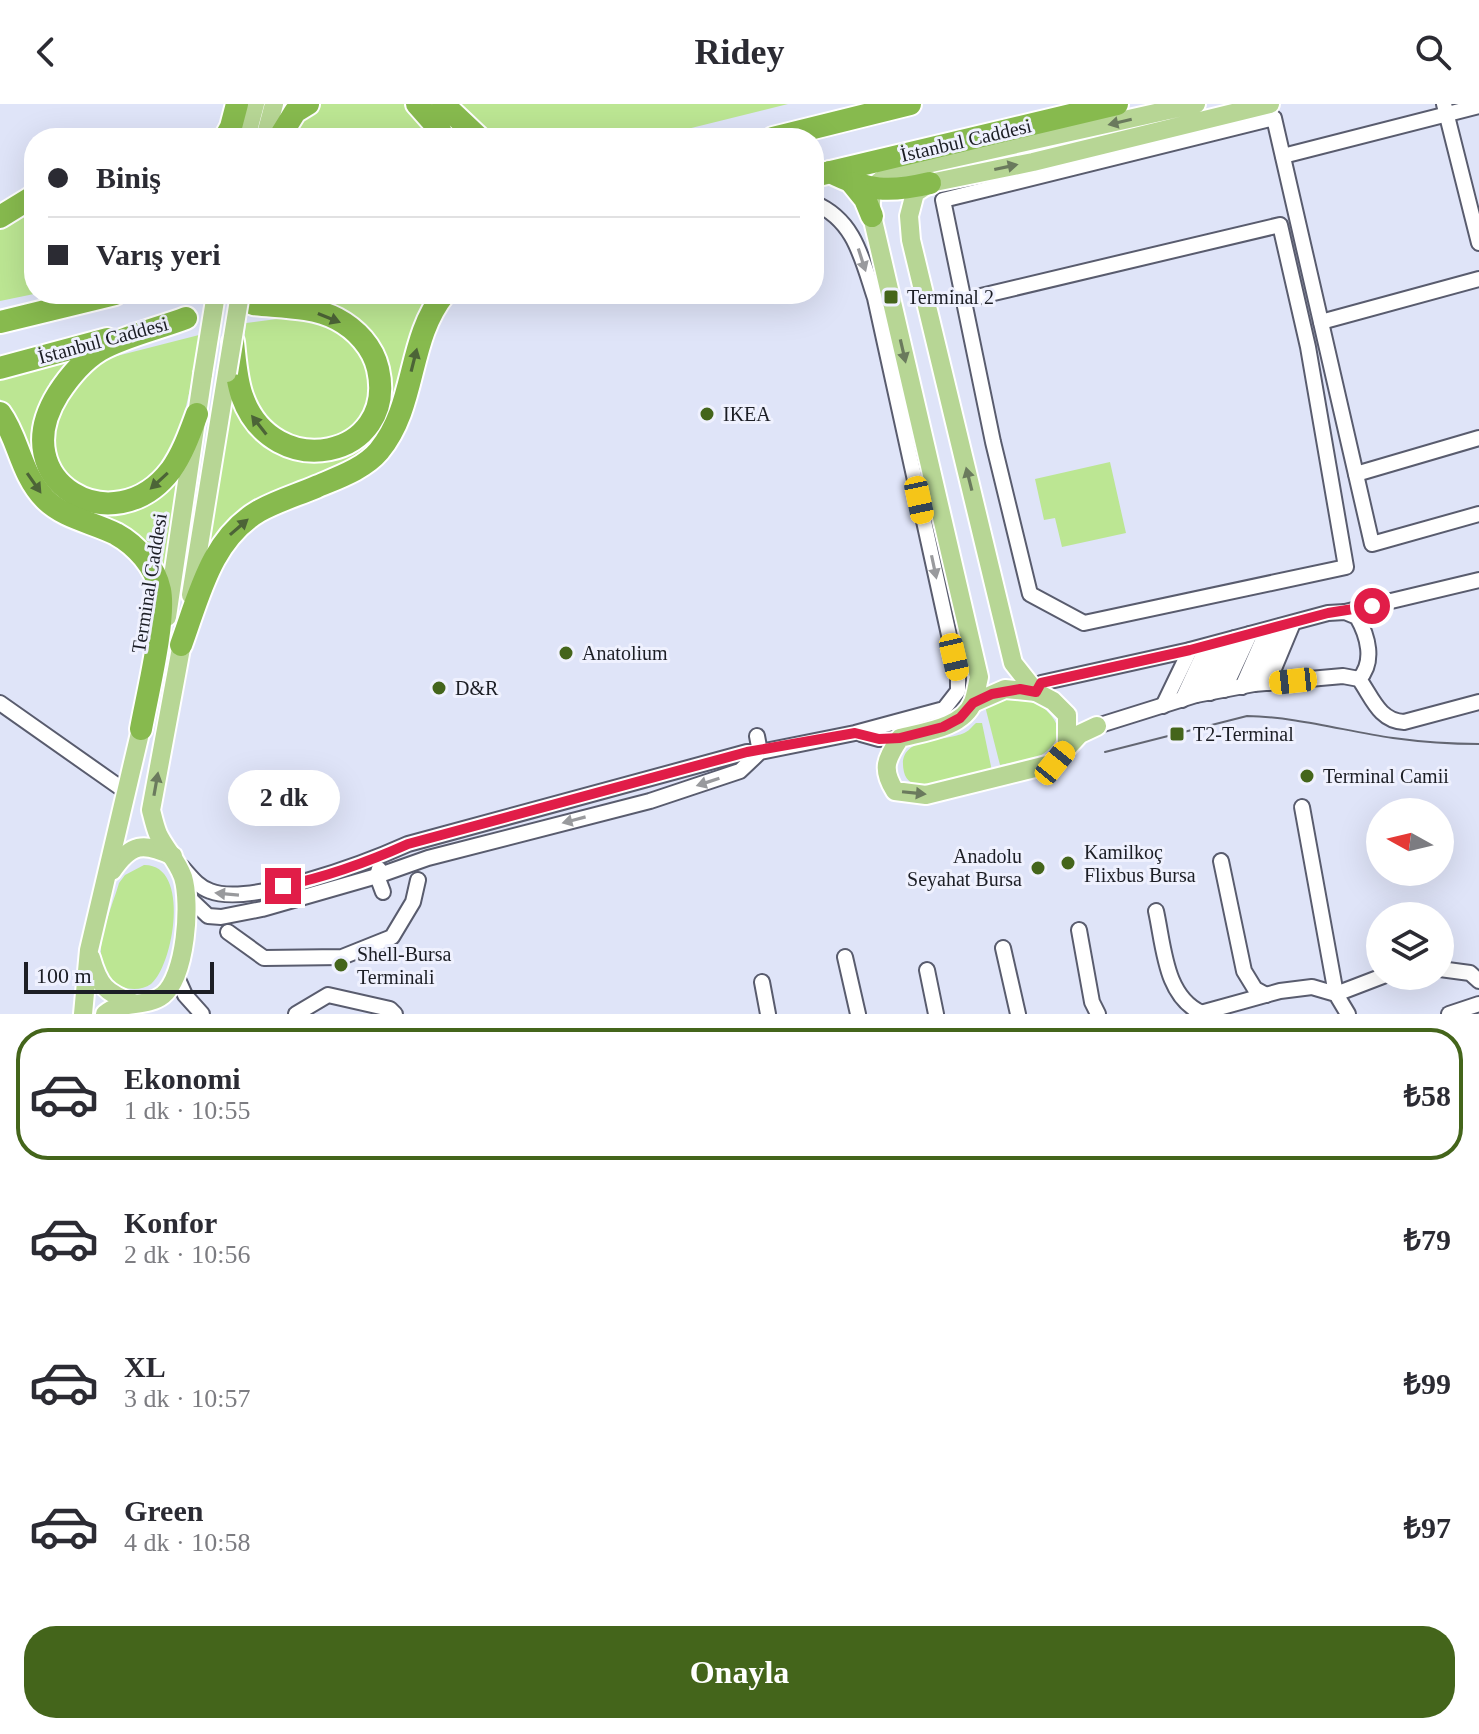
<!DOCTYPE html>
<html lang="tr">
<meta charset="utf-8">
<style>
body{margin:0;font-family:"Times New Roman",serif;background:#f2f2f3;color:#2b2b33;height:100vh;display:flex;flex-direction:column;font-size:30px;white-space:nowrap}
*{box-sizing:border-box;margin:0}
p{font-size:26px;color:#7c7c81}
.icon{flex:none;width:44px;height:44px;fill:none;stroke:currentColor;stroke-width:2;stroke-linecap:round;stroke-linejoin:round}
.map{position:relative;height:910px;overflow:hidden}
.panel{display:flex;flex-direction:column;background:#fff;flex:1}
.panel>*{flex:none}
.guide{position:absolute;left:24px;top:24px;width:800px;height:176px;border-radius:32px;box-shadow:0 8px 32px #0002;display:grid;align-content:center;height:176px;padding:0 24px;background:#fff}
.needle{width:52px;rotate:278deg}
.controls{position:absolute;left:1366px;top:694px;display:grid;gap:16px}
.controls a{display:grid;place-items:center;width:88px;height:88px;border-radius:50%;background:#fff;box-shadow:0 8px 32px #0002;font-size:40px}
.scale{position:absolute;left:24px;bottom:20px;width:190px;box-sizing:border-box;padding-left:8px;border:4px solid #1c1e25;border-top:0;font-size:22px;line-height:28px;white-space:nowrap;color:#1c1e25;-webkit-text-stroke:6px #eff1fe;paint-order:stroke}
.end{position:absolute;width:36px;height:36px;margin:-18px;border:10px solid #e11d48;background:#fff;box-shadow:0 0 0 4px #fff}
.from{border-radius:50%}
.bubble{position:absolute;height:56px;border-radius:28px;background:#fff;box-shadow:0 8px 32px #0002;font-size:26px;font-weight:700;line-height:56px;text-align:center}
.car{position:absolute;width:24px;height:48px;margin:-24px -12px;border-radius:10px;box-shadow:0 0 6px 2px #0007;background:linear-gradient(#f5c518 24%,#345 0 40%,#f5c518 0 76%,#345 0 86%,#f5c518 0)}
.guide b{display:flex;align-items:center;gap:28px;height:76px;font-size:30px}
.guide b+b{border-top:2px solid #e1e1e2}
.guide i{width:20px;height:20px;background:#2b2b33}
ul{padding:14px 0 0;list-style:none}
li{display:flex;align-items:center;gap:24px;height:132px;margin:0 16px 12px;padding:0 8px;border:4px solid transparent;border-radius:32px}
li div{flex:1}
li b{display:block;font-size:30px}
li em{font-style:normal;font-weight:700}
li.current{border-color:#44651b}
li>.icon{width:72px;height:72px;stroke-width:1.5}
.action{display:flex;gap:16px;margin-top:auto;padding:16px 24px}
.action a{flex:1;height:92px;border-radius:32px;background:#44651b;color:#fff;font-size:32px;font-weight:700;line-height:92px;text-align:center}
header{display:flex;justify-content:space-between;align-items:center;height:104px;padding:0 24px;background:#fff;font-size:36px;font-weight:700}
.map>svg:first-child{display:block}
.green{fill:#bce693}
.lines{fill:none;stroke-linecap:round;stroke-linejoin:round}
.minor-casing{stroke:#595c6e;stroke-width:18}
.major-casing{stroke:#fff;stroke-width:22}
.highway-casing{stroke:#fff;stroke-width:26}
.minor{stroke:#fff;stroke-width:14}
.major{stroke:#b7d695;stroke-width:18}
.highway{stroke:#87ba4e;stroke-width:22}
.tram{stroke:#636672;stroke-width:2}
.major-bridge-casing{stroke:#fff;stroke-width:22;stroke-linecap:butt}
.major-bridge{stroke:#b7d695;stroke-width:18}
.oneway{fill:#6a7a5d}
.oneway2{fill:#999a9d}
.oneway3{fill:#4c6437}
.route{stroke:#e11d48;stroke-width:10}
.poi-dot{fill:#44651b;stroke:#eff1fe;stroke-width:3}
.labels{text-anchor:middle;stroke-width:6;stroke-linejoin:round;paint-order:stroke}
.street-label{font-size:20px;fill:#1c1e25;stroke:#eff1fe}
.poi-label{font-size:20px;fill:#1c1e25;stroke:#eff1fe;text-anchor:start}
</style>
<header><svg class="icon" aria-label="back" viewBox="0 0 24 24"><path d="M15 5l-7 7 7 7"/></svg>Ridey<svg class="icon" aria-label="search" viewBox="0 0 24 24"><circle cx="10" cy="10" r="6"/><path d="M15 15l6 6"/></svg></header>
<div class="map">
<svg width="1479" height="910" viewBox="0 0 1479 910">
<rect width="100%" height="100%" fill="#dfe4f8"/>
<g class="green">
<polygon points="316,0 405,0 418,11 432,34 286,34"/>
<polygon points="454,0 788,0 651,34 490,34"/>
<polygon points="34,102 34,190 0,197 0,125"/>
<path d="M352 190H429C398 233 407 301 374 336 360 352 341 359 322 368 278 387 240 399 210 438L231 289C257 340 286 376 348 349L384 262 319 199Z"/>
<polygon points="292,213 315,215 344,228 367,250 373,298 359,323 307,343 266,319 252,291 242,254 246,219"/>
<path d="M199 231C192 279 179 387 115 391 90 393 74 380 56 363L53 315 63 288 105 255Z"/>
<polygon points="75,252 50,278 33,324 33,345 40,365 92,404 183,364 165,477 92,412 45,386 9,309 0,295 0,271"/>
<polygon points="1110,358 1126,429 1062,443 1055,414 1044,416 1035,375"/>
<path d="M1029 592C1049 607 1075 627 1043 650 1033 657 1012 658 1000 661L985 602 994 595Z"/>
<path d="M976 619H982L992 667 922 684C914 681 906 677 904 668 895 630 947 639 966 628 970 626 972 622 976 619Z"/>
<path d="M144 761C191 760 174 861 151 880 143 886 131 886 122 883 81 868 111 808 119 779L125 771Z"/>
</g>
<g class="lines">
<g class="minor-casing">
<g id="minor">
<polyline points="1444,0 1479,139"/>
<polyline points="1283,52 1479,2"/>
<polyline points="964,196 1280,121 1308,243 1346,463 1084,519 1030,490 993,338 943,96 1274,14 1372,440 1479,410"/>
<polyline points="1321,218 1479,175"/>
<polyline points="1356,370 1479,334"/>
<polyline points="1345,508 1479,476"/>
<polyline points="1268,579 1293,519"/>
<polyline points="1254,580 1281,522"/>
<polyline points="1242,583 1267,526"/>
<polyline points="1224,586 1250,530"/>
<path d="M1036 588 1041 579 1190 546 1328 509 1345 508 1357 513C1368 532 1375 558 1359 575"/>
<polyline points="1210,589 1235,534"/>
<polyline points="1196,591 1222,538"/>
<polyline points="1182,596 1207,542"/>
<polyline points="0,599 125,687"/>
<polyline points="1163,602 1190,546"/>
<path d="M1097 622 1196 591 1254 580 1343 572 1359 575C1372 593 1379 617 1404 618L1479 598"/>
<polyline points="861,630 879,635 900,634"/>
<polyline points="1302,703 1336,890 1383,872"/>
<polyline points="1221,757 1244,867 1255,885 1266,891"/>
<path d="M182 763C191 773 198 783 210 787 250 803 368 758 408 740L747 648H760L757 632"/>
<polyline points="379,765 377,772 383,788"/>
<path d="M188 793 208 812 221 813 262 805 377 772 428 754 650 697 740 667 760 648 855 629 944 605 958 587V572L875 194C862 155 855 116 814 99"/>
<path d="M1156 807C1164 843 1165 893 1202 909"/>
<polyline points="1079,826 1092,898 1098,910"/>
<polyline points="228,828 264,854 342,853 392,833 413,798 418,776"/>
<polyline points="1003,844 1018,910"/>
<polyline points="845,853 858,910"/>
<polyline points="1440,865 1470,869 1479,877"/>
<polyline points="927,866 936,910"/>
<polyline points="176,871 185,891 202,910"/>
<polyline points="762,878 768,910"/>
<polyline points="296,910 328,891 390,905 395,910"/>
<polyline points="1197,910 1280,887 1312,883 1336,890 1348,910"/>
<polyline points="1449,910 1479,900"/>
</g>
</g>
<g class="major-casing">
<g id="major">
<path d="M1196 0 909 64C879 75 867 78 872 112L979 573C977 581 976 591 973 598 963 624 923 628 900 634 886 655 881 665 895 687L926 691 1055 659 1067 644V611L1053 597 1036 588 1013 559 911 136 909 112 915 89 930 79 1033 58 1270 0"/>
<polyline points="246,34 255,0"/>
<polyline points="265,34 274,0"/>
<polyline points="191,491 227,269"/>
<polyline points="167,513 203,270"/>
<polyline points="973,599 1005,585 1036,588"/>
<polyline points="1067,644 1080,630 1097,622"/>
<path d="M112 767C131 739 143 738 173 752"/>
<path d="M91 854C99 882 106 889 133 899"/>
<polyline points="83,910 89,846 144,612"/>
<path d="M105 910C121 896 147 904 163 891 186 872 191 799 183 773 177 756 165 745 158 730 155 723 153 714 151 706L184 528"/>
</g>
</g>
<g class="highway-casing">
<g id="highway">
<polyline points="417,0 440,26 442,34"/>
<polyline points="443,0 479,34"/>
<polyline points="225,34 231,23 237,0"/>
<polyline points="279,34 295,8 308,0"/>
<polyline points="773,34 910,0"/>
<path d="M830 68C868 87 888 89 930 79"/>
<polyline points="814,72 1117,0"/>
<polyline points="852,79 865,95 872,112"/>
<polyline points="0,113 34,92"/>
<path d="M186 214C160 224 122 233 100 246 82 257 69 273 58 290 3 378 114 441 171 366 183 349 190 329 197 310"/>
<polyline points="0,218 115,190"/>
<path d="M233 238C235 256 236 275 242 292 273 380 398 355 378 265 373 243 356 225 337 215 312 202 280 203 253 200"/>
<polyline points="0,264 107,235"/>
<path d="M0 309C19 335 20 369 45 395 64 414 92 418 116 430 136 441 155 462 160 486 166 515 147 592 141 625"/>
<path d="M181 541C199 492 211 435 259 407 277 397 297 391 316 383 337 374 364 365 379 347 417 301 407 236 444 190"/>
</g>
</g>
<use href="#minor" class="minor"/>
<use href="#major" class="major"/>
<use href="#highway" class="highway"/>
<path class="tram" d="M1105 648 1247 612C1296 613 1345 627 1393 634 1422 638 1450 640 1479 640"/>
<g class="major-bridge-casing">
<g id="major-bridge">
<polyline points="227,269 240,190"/>
<polyline points="203,270 216,190"/>
</g>
</g>
<use href="#major-bridge" class="major-bridge"/>
</g>
<defs><path id="oneway-solid" d="M-6-.8H1V-3.2L6.5 0L1 3.2V.8H-6Z" transform="scale(2)"/></defs>
<g class="oneway">
<use href="#oneway-solid" transform="translate(1120 18) rotate(167)"/>
<use href="#oneway-solid" transform="translate(1006 63) rotate(-12)"/>
<use href="#oneway-solid" transform="translate(903 247) rotate(77)"/>
<use href="#oneway-solid" transform="translate(969 375) rotate(-104)"/>
<use href="#oneway-solid" transform="translate(156 680) rotate(-80)"/>
<use href="#oneway-solid" transform="translate(914 689) rotate(6)"/>
</g>
<g class="oneway2">
<use href="#oneway-solid" transform="translate(862 156) rotate(72)"/>
<use href="#oneway-solid" transform="translate(934 463) rotate(78)"/>
<use href="#oneway-solid" transform="translate(708 678) rotate(162)"/>
<use href="#oneway-solid" transform="translate(574 716) rotate(165)"/>
<use href="#oneway-solid" transform="translate(227 790) rotate(-175)"/>
</g>
<g class="oneway3">
<use href="#oneway-solid" transform="translate(329 214) rotate(22)"/>
<use href="#oneway-solid" transform="translate(414 256) rotate(-76)"/>
<use href="#oneway-solid" transform="translate(259 321) rotate(-128)"/>
<use href="#oneway-solid" transform="translate(159 377) rotate(137)"/>
<use href="#oneway-solid" transform="translate(34 379) rotate(55)"/>
<use href="#oneway-solid" transform="translate(239 423) rotate(-41)"/>
</g>
<g class="lines">
<path class="route" d="M283 782C326 773 368 758 408 740L747 648 855 629 879 635 900 634 943 623 960 614 973 599 992 590 1020 585 1036 588 1041 579 1190 546 1328 509 1372 502"/>
</g>
<g class="poi-dot">
<rect x="883" y="185" width="16" height="16" rx="4"/>
<circle cx="707" cy="310" r="8"/>
<circle cx="566" cy="549" r="8"/>
<circle cx="439" cy="584" r="8"/>
<rect x="1169" y="622" width="16" height="16" rx="4"/>
<circle cx="1307" cy="672" r="8"/>
<circle cx="1068" cy="759" r="8"/>
<circle cx="1038" cy="764" r="8"/>
<circle cx="341" cy="861" r="8"/>
</g>
<g class="labels">
<g class="street-label">
<text transform="translate(966 36) rotate(-13)" y="7">İstanbul Caddesi</text>
<text transform="translate(103 236) rotate(-15)" y="7">İstanbul Caddesi</text>
<text transform="translate(149 479) rotate(-81)" y="7">Terminal Caddesi</text>
</g>
<g class="poi-label">
<text x="907" y="200">Terminal 2</text>
<text x="723" y="317">IKEA</text>
<text x="582" y="556">Anatolium</text>
<text x="455" y="591">D&amp;R</text>
<text x="1193" y="637">T2-Terminal</text>
<text x="1323" y="679">Terminal Camii</text>
<text x="1084" y="755">Kamilkoç<tspan x="1084" dy="23">Flixbus Bursa</tspan></text>
<text x="1022" y="759" text-anchor="end">Anadolu<tspan x="1022" dy="23">Seyahat Bursa</tspan></text>
<text x="357" y="857">Shell-Bursa<tspan x="357" dy="23">Terminali</tspan></text>
</g>
</g>
</svg>
<div class="controls">
<a><svg class="needle" viewBox="-14 -14 28 28"><path d="M0-13l5 13h-10z" fill="#e53935"/><path d="M0 13l5-13h-10z" fill="#7c7c81"/></svg></a>
<a><svg class="icon" aria-label="layers" viewBox="0 0 24 24"><path d="M12 4l9 5-9 5-9-5zM3 14l9 5 9-5"/></svg></a>
</div>
<div class="scale">100 m</div>
<i class="end from" style="left:1372px;top:502px"></i>
<i class="end" style="left:283px;top:782px"></i>
<div class="bubble" style="left:228px;top:666px;width:112px">2 dk</div>
<i class="car" style="left:919px;top:396px;rotate:168deg"></i>
<i class="car" style="left:954px;top:553px;rotate:167deg"></i>
<i class="car" style="left:1293px;top:577px;rotate:264deg"></i>
<i class="car" style="left:1055px;top:659px;rotate:39deg"></i>
<div class="guide">
<b><i class="from"></i>Biniş</b>
<b><i></i>Varış yeri</b>
</div>
</div>
<section class="panel">
<ul>
<li class="current"><svg class="icon" aria-label="car" viewBox="0 0 24 24"><path d="M5 17H2v-5l4-1 3-4h7l3 4 3 1v5h-3M9 17h6M6 11h13"/><circle cx="7" cy="17" r="2"/><circle cx="17" cy="17" r="2"/></svg><div><b>Ekonomi</b><p>1 dk · 10:55</p></div><em>₺58</em></li>
<li><svg class="icon" aria-label="car" viewBox="0 0 24 24"><path d="M5 17H2v-5l4-1 3-4h7l3 4 3 1v5h-3M9 17h6M6 11h13"/><circle cx="7" cy="17" r="2"/><circle cx="17" cy="17" r="2"/></svg><div><b>Konfor</b><p>2 dk · 10:56</p></div><em>₺79</em></li>
<li><svg class="icon" aria-label="car" viewBox="0 0 24 24"><path d="M5 17H2v-5l4-1 3-4h7l3 4 3 1v5h-3M9 17h6M6 11h13"/><circle cx="7" cy="17" r="2"/><circle cx="17" cy="17" r="2"/></svg><div><b>XL</b><p>3 dk · 10:57</p></div><em>₺99</em></li>
<li><svg class="icon" aria-label="car" viewBox="0 0 24 24"><path d="M5 17H2v-5l4-1 3-4h7l3 4 3 1v5h-3M9 17h6M6 11h13"/><circle cx="7" cy="17" r="2"/><circle cx="17" cy="17" r="2"/></svg><div><b>Green</b><p>4 dk · 10:58</p></div><em>₺97</em></li>
</ul>
<div class="action"><a>Onayla</a></div>
</section>
